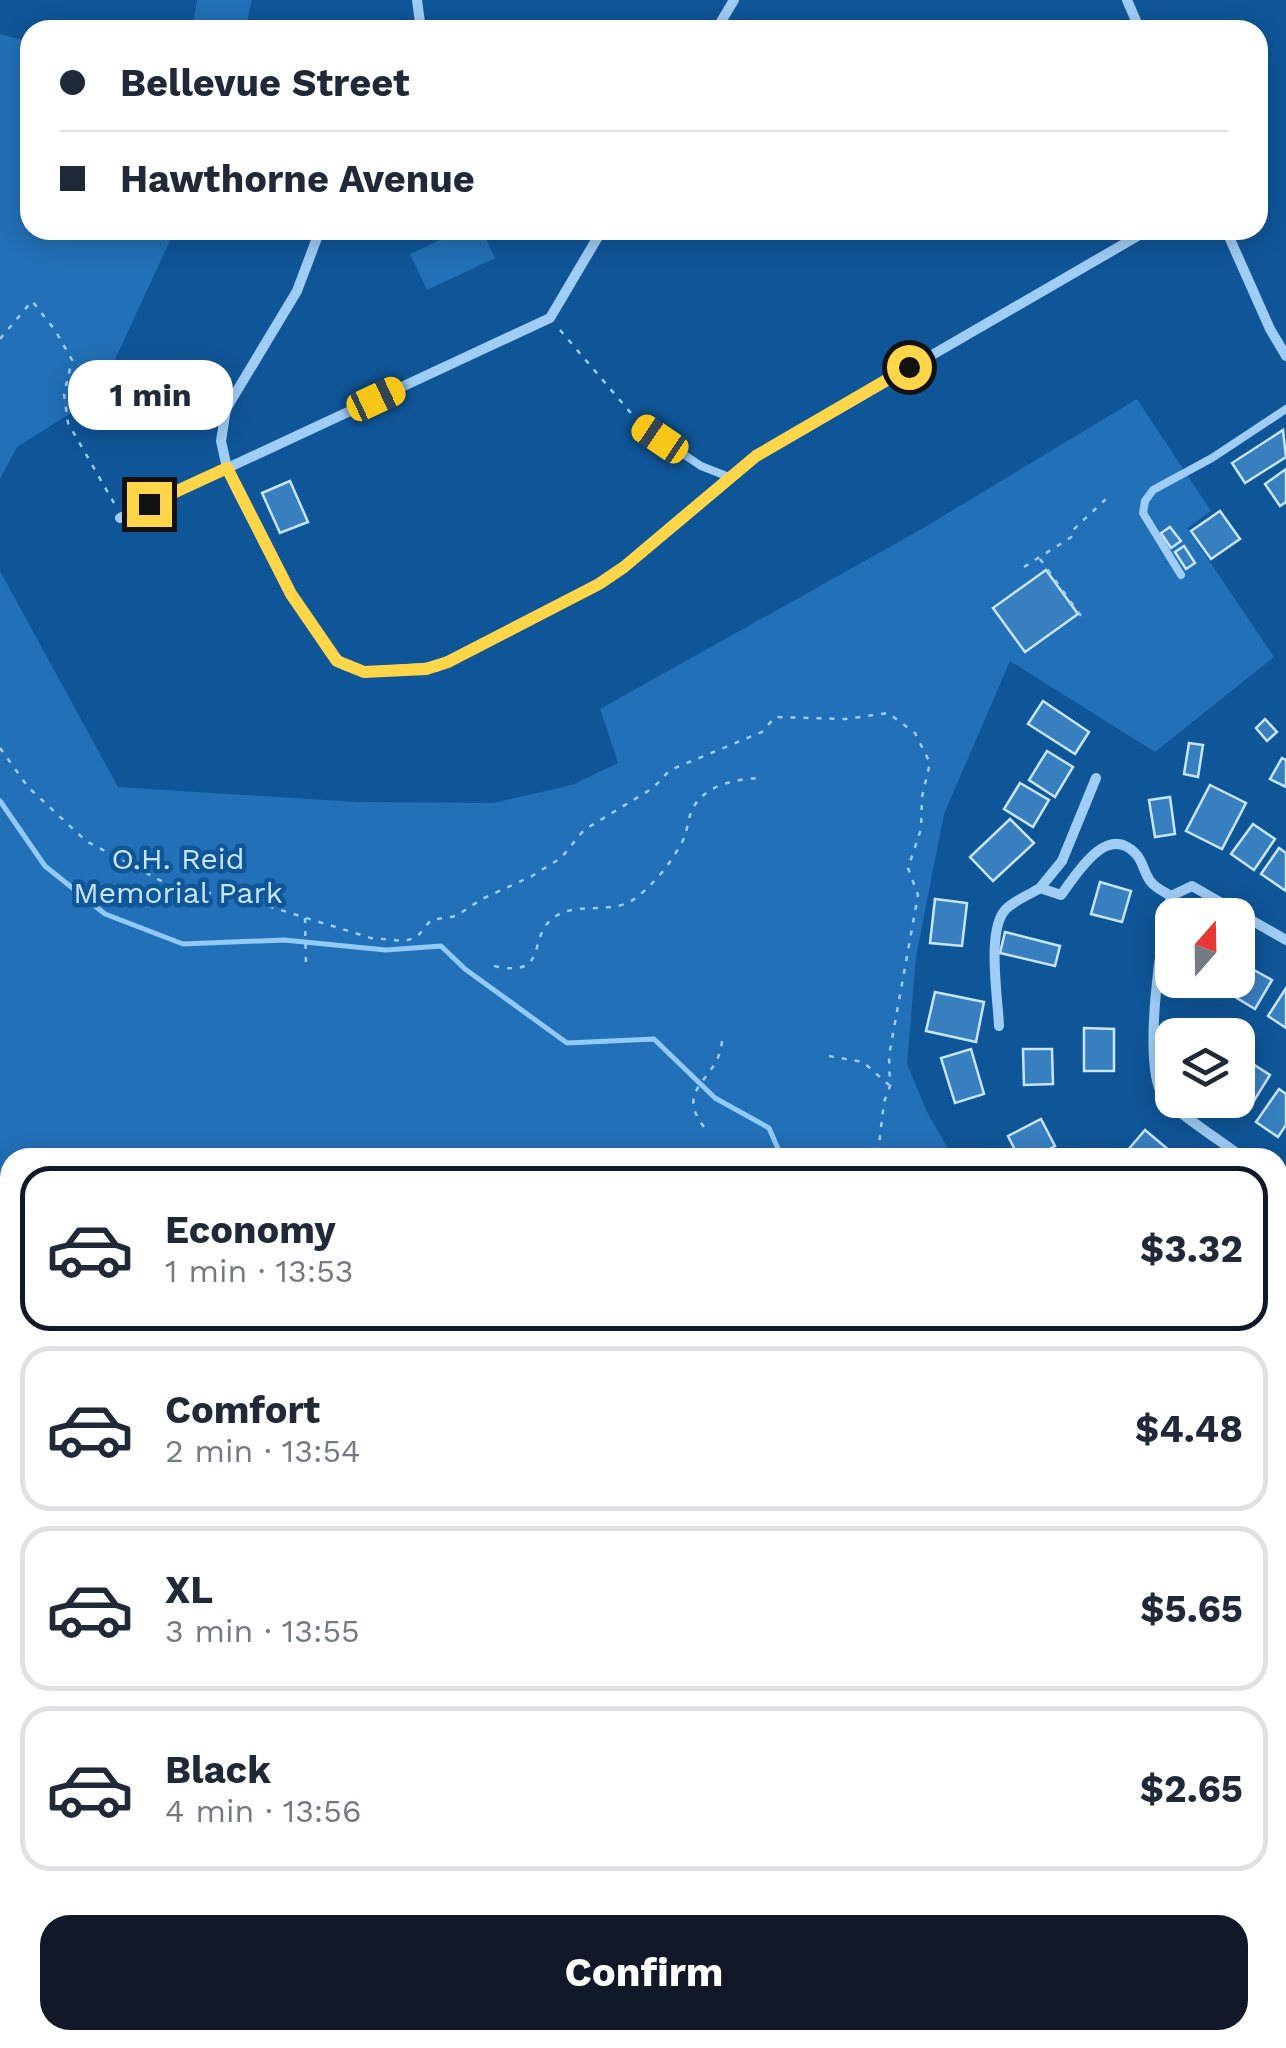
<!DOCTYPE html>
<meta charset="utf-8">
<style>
body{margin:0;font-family:"Work Sans",sans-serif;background:#f2f2f3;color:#1f2937;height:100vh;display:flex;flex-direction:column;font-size:38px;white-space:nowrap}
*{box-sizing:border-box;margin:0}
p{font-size:32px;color:#747a83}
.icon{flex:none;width:55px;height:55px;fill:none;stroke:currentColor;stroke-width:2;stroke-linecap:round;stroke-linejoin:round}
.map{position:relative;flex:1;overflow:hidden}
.details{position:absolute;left:0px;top:1148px;width:1288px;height:902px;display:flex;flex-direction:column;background:#fff;border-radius:30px 30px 0 0;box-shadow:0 5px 25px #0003}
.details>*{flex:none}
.banner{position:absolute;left:20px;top:20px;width:1248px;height:220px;border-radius:30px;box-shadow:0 5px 25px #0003;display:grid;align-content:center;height:220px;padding:0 40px;background:#fff}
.needle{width:65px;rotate:20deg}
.controls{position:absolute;left:1155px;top:898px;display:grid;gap:20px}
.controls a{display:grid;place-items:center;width:100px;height:100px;border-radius:20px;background:#fff;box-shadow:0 5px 25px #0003;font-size:50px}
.end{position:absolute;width:45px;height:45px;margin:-22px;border:12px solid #ffd54a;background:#111;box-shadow:0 0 0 5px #111}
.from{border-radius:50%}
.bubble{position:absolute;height:70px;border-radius:30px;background:#fff;box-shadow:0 5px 25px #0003;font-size:32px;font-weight:700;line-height:70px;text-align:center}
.car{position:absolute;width:30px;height:60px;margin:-30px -15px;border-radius:12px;box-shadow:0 0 8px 2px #0007;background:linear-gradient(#f5c518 24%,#345 0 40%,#f5c518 0 76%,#345 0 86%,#f5c518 0)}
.banner b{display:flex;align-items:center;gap:35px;height:95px;font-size:38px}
.banner b+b{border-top:2px solid #e0e1e3}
.banner i{width:25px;height:25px;background:#1f2937}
ul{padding:18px 0 0;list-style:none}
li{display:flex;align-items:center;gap:30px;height:165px;margin:0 20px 15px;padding:0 20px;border:5px solid #e0e1e3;border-radius:30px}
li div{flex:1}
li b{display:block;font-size:38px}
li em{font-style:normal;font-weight:700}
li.on{border-color:#111827}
li>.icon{width:90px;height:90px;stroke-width:1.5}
.action{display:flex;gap:20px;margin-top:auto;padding:20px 40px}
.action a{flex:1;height:115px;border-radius:30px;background:#111827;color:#fff;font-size:40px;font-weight:700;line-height:115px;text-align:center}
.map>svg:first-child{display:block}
.green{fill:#2270b7}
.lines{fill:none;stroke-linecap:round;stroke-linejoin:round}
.stream{stroke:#91c9f8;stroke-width:5}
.building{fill:#387fc0;stroke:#c8e5fe;stroke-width:2.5}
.path{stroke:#a0cdf5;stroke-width:2.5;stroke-dasharray:5 8;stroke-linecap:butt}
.lane{stroke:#a0cdf5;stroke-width:8}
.street{stroke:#a0cdf5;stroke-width:10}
.route{stroke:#ffd54a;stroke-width:12}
.labels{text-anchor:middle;stroke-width:9;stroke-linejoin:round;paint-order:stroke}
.park-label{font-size:30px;fill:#c8e5fe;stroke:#0f5698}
</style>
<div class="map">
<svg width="1286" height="2048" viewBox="0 0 1286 2048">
<rect width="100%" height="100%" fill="#0f5698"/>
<g class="green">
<polygon points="197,0 252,0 245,30 192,30"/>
<polygon points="0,34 30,42 30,230 175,230 98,396 17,447 0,479"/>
<polygon points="462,230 482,230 495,258 427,290 410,254"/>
<polygon points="1137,399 1211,511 1187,528 1274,657 1155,752 1010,661 944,814 916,957 907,1064 927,1112 953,1157 10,1158 10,2040 96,2040 98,2048 0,2048 0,571 118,787 358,802 493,803 572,785 618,763 600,709 920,530"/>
<polygon points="1278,1392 1286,1396 1286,1775 1278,1770"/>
</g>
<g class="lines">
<g class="stream">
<polyline points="0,801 45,866 105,914 183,944 284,940 386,950 441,946 465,969 567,1043 654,1039 715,1098 769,1128 782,1158"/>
<polyline points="1278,1605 1286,1610"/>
</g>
</g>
<g class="building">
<polygon points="1283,430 1286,457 1245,483 1232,463"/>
<polygon points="1286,469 1286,502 1280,506 1265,484"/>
<polygon points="290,481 308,522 280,533 262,493"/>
<polygon points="1220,511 1240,539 1211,559 1191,531"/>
<polygon points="1170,527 1181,541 1171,548 1161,533"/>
<polygon points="1184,546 1195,563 1186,569 1175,552"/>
<polygon points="1046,570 1078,614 1025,652 993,608"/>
<polygon points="1043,701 1089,732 1075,754 1028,724"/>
<polygon points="1265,719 1277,732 1267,741 1256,728"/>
<polygon points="1189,743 1203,745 1198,777 1184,774"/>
<polygon points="1047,751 1073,767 1055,797 1029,780"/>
<polygon points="1282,758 1286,760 1286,787 1270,779"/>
<polygon points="1020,783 1049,800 1033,827 1004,809"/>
<polygon points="1210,785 1246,803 1222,849 1186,831"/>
<polygon points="1170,797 1175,834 1155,837 1149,800"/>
<polygon points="1010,819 1034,843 993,881 970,857"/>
<polygon points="1253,824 1275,839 1254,870 1231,854"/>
<polygon points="1279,848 1286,853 1286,891 1261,874"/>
<polygon points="1100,882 1131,891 1122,922 1091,914"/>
<polygon points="935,899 967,903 962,946 930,943"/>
<polygon points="1005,932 1060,946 1055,966 1000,953"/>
<polygon points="1243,964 1272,980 1255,1009 1227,992 1234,980 1238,980"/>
<polygon points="1286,988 1286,1028 1268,1016"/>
<polygon points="935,992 984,1002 976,1042 926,1031"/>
<polygon points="1084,1028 1114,1029 1114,1071 1084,1071"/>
<polygon points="971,1049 984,1094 955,1103 941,1058"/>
<polygon points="1023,1049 1052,1049 1053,1084 1024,1085"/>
<polygon points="1245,1059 1270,1075 1247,1112 1227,1100 1238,1100 1238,1072"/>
<polygon points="1279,1089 1286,1094 1286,1125 1278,1137 1256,1122"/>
<polygon points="1041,1119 1055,1146 1033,1158 1019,1158 1008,1136"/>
<polygon points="1145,1130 1170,1151 1165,1158 1135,1158 1127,1151"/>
<polygon points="1278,1263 1286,1268 1286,1299 1278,1294"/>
<polygon points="1278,1924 1286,1928 1286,1950 1278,1946"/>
<polygon points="209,2040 240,2040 240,2046 208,2044"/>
<polygon points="342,2040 379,2040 374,2048 355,2048"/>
<polygon points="587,2040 634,2040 629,2048 582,2048"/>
<polygon points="777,2040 810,2040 805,2048 791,2048"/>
<polygon points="934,2040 1004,2040 1000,2048 948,2048"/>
<polygon points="1126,2040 1176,2040 1171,2048 1138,2048"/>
</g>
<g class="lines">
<g class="path">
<polyline points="560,330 636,419"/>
<polyline points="0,339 32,301 55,330 72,360 64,394 68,423 114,503"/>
<polyline points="1040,559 1084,620"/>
<polyline points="1024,567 1073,536 1073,530 1108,497"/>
<polyline points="0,748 28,787 86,841 184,893 226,893 371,938 405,941 417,937 431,920 456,916 482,899 532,876 561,858 584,830 653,788 670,770 762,732 775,717 846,719 888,713 915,733 930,763 922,797 921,829 908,868 918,895 889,1056 890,1086 884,1102 878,1153 857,1158"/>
<polyline points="305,918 306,966"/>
<path d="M494 966C552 979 525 935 556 916 580 901 614 916 637 897 655 883 670 864 681 844 688 833 687 819 693 808 706 784 737 779 760 778"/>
<polyline points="829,1056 863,1062 889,1085"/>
<path d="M704 1127C673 1087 719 1081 722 1041"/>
<polyline points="1278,1445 1286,1411"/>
<polyline points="1278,1448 1286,1465"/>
<polyline points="1278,1500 1284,1518 1278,1520"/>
<polyline points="0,1529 10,1526"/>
<polyline points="1278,1566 1286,1576"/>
<polyline points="0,1629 10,1609"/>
<polyline points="1278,1693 1286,1694"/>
<polyline points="0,1731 7,1748 0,1792"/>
</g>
<g class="lane">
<polyline points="643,427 701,466 729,477"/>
<polyline points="1181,575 1143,513 1145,501 1153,490 1212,458 1286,409"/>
</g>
<g class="street">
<polyline points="417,0 421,30"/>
<polyline points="1127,0 1140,30"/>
<polyline points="716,30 734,0"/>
<polyline points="320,230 297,291 226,409 221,441 227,468 237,490 291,594 331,654 344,665 365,672 436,667 599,584 624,567 756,457 1148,230"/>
<polyline points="1226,230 1270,329 1286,356"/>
<polyline points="120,518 550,318 602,230"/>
<polyline points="1040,888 1062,861 1096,778"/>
<path d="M999 1026C998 998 986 929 1006 909 1015 900 1029 895 1040 888L1061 895C1076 875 1106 823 1135 853 1143 860 1144 874 1151 882 1155 888 1165 892 1171 896"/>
<path d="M1243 1158C1227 1145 1172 1110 1163 1096 1142 1065 1161 934 1171 896L1192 886 1286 940"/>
<polyline points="1278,1183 1286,1188"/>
<polyline points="1278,1345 1286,1344"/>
<polyline points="282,2040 283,2048"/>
<polyline points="726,2040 731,2048"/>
<polyline points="849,2048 854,2040"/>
</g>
</g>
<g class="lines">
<polyline class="route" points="149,504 227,468 291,594 337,661 364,672 426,669 448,662 599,584 624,567 756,456 909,367"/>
</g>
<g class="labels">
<g class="park-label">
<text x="178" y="869">O.H. Reid<tspan x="178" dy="34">Memorial Park</tspan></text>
</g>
</g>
</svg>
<div class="controls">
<a><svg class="needle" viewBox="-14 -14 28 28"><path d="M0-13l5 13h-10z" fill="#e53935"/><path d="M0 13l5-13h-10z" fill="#747a83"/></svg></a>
<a><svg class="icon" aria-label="layers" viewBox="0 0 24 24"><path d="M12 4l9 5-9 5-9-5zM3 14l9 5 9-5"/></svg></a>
</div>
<i class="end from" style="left:909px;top:367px"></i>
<i class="end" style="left:149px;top:504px"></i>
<div class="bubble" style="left:68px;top:360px;width:165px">1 min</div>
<i class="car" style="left:376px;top:399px;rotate:65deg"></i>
<i class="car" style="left:660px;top:439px;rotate:304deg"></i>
<div class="banner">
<b><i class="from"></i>Bellevue Street</b>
<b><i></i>Hawthorne Avenue</b>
</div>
<section class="details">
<ul>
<li class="on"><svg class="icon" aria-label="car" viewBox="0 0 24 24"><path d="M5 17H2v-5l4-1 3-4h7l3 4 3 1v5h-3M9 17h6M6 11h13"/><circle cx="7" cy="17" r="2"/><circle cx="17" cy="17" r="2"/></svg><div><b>Economy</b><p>1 min · 13:53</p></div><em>$3.32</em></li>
<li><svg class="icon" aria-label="car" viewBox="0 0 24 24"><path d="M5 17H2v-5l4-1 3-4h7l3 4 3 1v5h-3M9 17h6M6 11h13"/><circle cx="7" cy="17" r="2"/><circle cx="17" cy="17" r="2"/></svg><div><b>Comfort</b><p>2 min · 13:54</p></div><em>$4.48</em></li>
<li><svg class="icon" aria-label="car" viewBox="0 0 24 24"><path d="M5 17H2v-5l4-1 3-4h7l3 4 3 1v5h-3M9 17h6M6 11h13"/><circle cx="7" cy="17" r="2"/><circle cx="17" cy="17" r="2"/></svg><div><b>XL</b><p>3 min · 13:55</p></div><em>$5.65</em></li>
<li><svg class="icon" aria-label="car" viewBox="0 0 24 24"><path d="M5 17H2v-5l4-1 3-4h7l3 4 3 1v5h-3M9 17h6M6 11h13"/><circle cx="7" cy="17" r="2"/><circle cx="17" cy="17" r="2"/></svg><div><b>Black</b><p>4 min · 13:56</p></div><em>$2.65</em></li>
</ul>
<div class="action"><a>Confirm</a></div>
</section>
</div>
